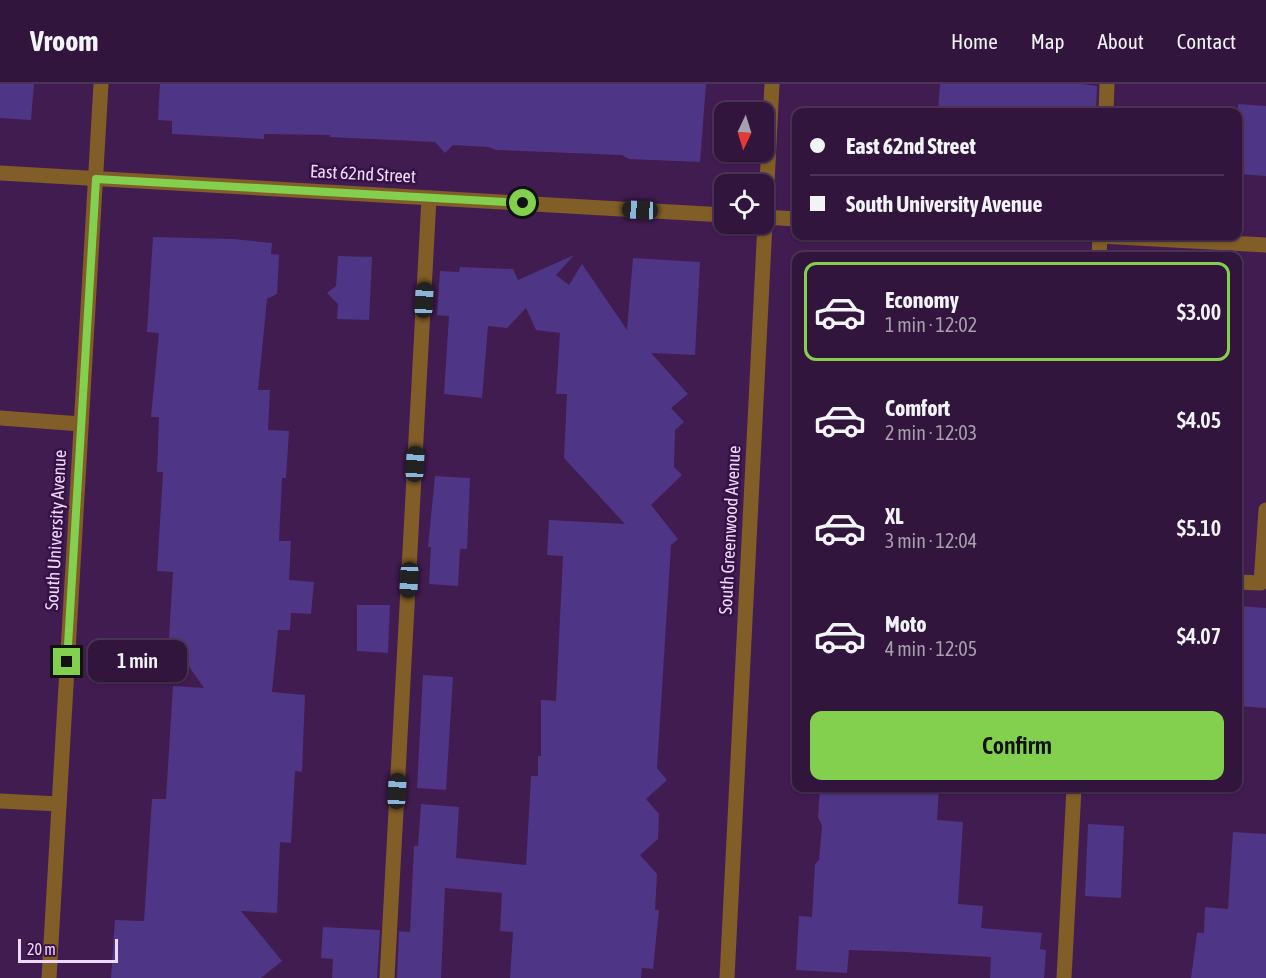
<!DOCTYPE html>
<meta charset="utf-8">
<style>
body{margin:0;font-family:"Asap Condensed",sans-serif;background:#391e43;color:#f1f3f6;height:100vh;display:flex;flex-direction:column;font-size:22px;white-space:nowrap}
*{box-sizing:border-box;margin:0}
p{font-size:20px;color:#a89faf}
.icon{flex:none;width:33px;height:33px;fill:none;stroke:currentColor;stroke-width:2;stroke-linecap:round;stroke-linejoin:round}
.map{position:relative;flex:1;overflow:hidden}
.panel{position:absolute;left:792px;top:168px;width:450px;height:540px;display:flex;flex-direction:column;background:#31153c;border-radius:12px;box-shadow:0 2px 4px #0004,0 0 0 2px #4c3456}
.panel>*{flex:none}
.hud{position:absolute;left:792px;top:24px;width:450px;height:132px;border-radius:12px;box-shadow:0 2px 4px #0004,0 0 0 2px #4c3456;display:grid;align-content:center;height:132px;padding:0 18px;background:#31153c}
.needle{width:39px;rotate:184deg}
.fabs{position:absolute;left:714px;top:18px;display:grid;gap:12px}
.fabs a{display:grid;place-items:center;width:60px;height:60px;border-radius:12px;background:#31153c;box-shadow:0 2px 4px #0004,0 0 0 2px #4c3456;font-size:30px}
.scale{position:absolute;left:18px;bottom:15px;width:100px;box-sizing:border-box;padding-left:6px;border:3px solid #efd9f9;border-top:0;font-size:16px;line-height:21px;white-space:nowrap;color:#efd9f9;-webkit-text-stroke:4px #361145;paint-order:stroke}
.end{position:absolute;width:27px;height:27px;margin:-14px;border:8px solid #83d04e;background:#111;box-shadow:0 0 0 3px #111}
.from{border-radius:50%}
.bubble{position:absolute;height:42px;border-radius:12px;background:#31153c;box-shadow:0 2px 4px #0004,0 0 0 2px #4c3456;font-size:20px;font-weight:600;line-height:42px;text-align:center}
.car{position:absolute;width:18px;height:36px;margin:-18px -9px;border-radius:8px;box-shadow:0 0 4px 2px #0007;background:linear-gradient(#222 24%,#8ab4d8 0 40%,#222 0 76%,#8ab4d8 0 86%,#222 0)}
.hud b{display:flex;align-items:center;gap:21px;height:57px;font-size:22px}
.hud b+b{border-top:2px solid #4c3456}
.hud i{width:15px;height:15px;background:#f1f3f6}
ul{padding:10px 0 0;list-style:none}
li{display:flex;align-items:center;gap:18px;height:99px;margin:0 12px 9px;padding:0 6px;border:3px solid transparent;border-radius:12px}
li div{flex:1}
li b{display:block;font-size:22px}
li em{font-style:normal;font-weight:600}
li.active{border-color:#83d04e}
li>.icon{width:54px;height:54px;stroke-width:1.5}
.cta{display:flex;gap:12px;margin-top:auto;padding:12px 18px}
.cta a{flex:1;height:69px;border-radius:12px;background:#83d04e;color:#111;font-size:24px;font-weight:600;line-height:69px;text-align:center}
header{display:flex;align-items:center;gap:36px;box-sizing:border-box;height:84px;padding:0 30px;background:#31153c;border-bottom:2px solid #4c3456}
header strong{font-size:28px}
nav{display:flex;gap:33px;margin-inline-start:auto;font-size:21px}
.map>svg:first-child{display:block}
.building{fill:#4f3585}
.lines{fill:none;stroke-linecap:round;stroke-linejoin:round}
.lane{stroke:#815d27;stroke-width:15}
.street{stroke:#815d27;stroke-width:15}
.route{stroke:#83d04e;stroke-width:8}
.labels{text-anchor:middle;stroke-width:5;stroke-linejoin:round;paint-order:stroke}
.street-label{font-size:18px;fill:#efd9f9;stroke:#361145}
</style>
<header>
<strong>Vroom</strong>
<nav><a>Home</a><a>Map</a><a>About</a><a>Contact</a></nav>
</header>
<div class="map">
<svg width="1266" height="894" viewBox="0 0 1266 894">
<rect width="100%" height="100%" fill="#411c50"/>
<g class="building">
<polygon points="0,0 34,0 31,36 0,34"/>
<polygon points="160,0 706,0 700,78 629,75 622,71 496,66 488,63 453,61 445,69 435,58 330,53 330,51 264,50 264,55 172,50 172,37 158,36"/>
<polygon points="940,0 1082,0 1097,2 1096,28 938,28"/>
<polygon points="1238,20 1266,22 1266,92 1238,90"/>
<polygon points="153,153 233,155 272,159 271,170 279,171 277,210 267,215 258,306 270,306 268,346 289,347 286,394 282,394 279,457 291,457 289,496 314,498 311,530 291,529 290,546 278,546 272,608 305,611 302,688 295,687 291,759 280,758 277,829 241,827 282,877 261,894 111,894 115,836 144,837 152,715 166,715 173,602 204,604 169,554 173,488 157,487 163,388 157,388 159,333 151,333 159,249 147,248"/>
<polygon points="574,171 556,191 569,201 582,180 627,246 633,174 700,178 695,271 651,269 688,310 671,324 684,338 675,346 674,383 682,391 651,421 678,455 671,461 657,684 667,696 646,715 659,730 658,755 640,771 657,790 655,826 659,826 653,885 642,884 641,894 510,894 513,848 500,847 502,809 445,804 441,894 397,894 399,847 410,848 414,762 418,762 421,720 459,723 456,774 526,781 531,692 538,692 538,672 541,672 541,616 556,617 563,472 547,471 549,436 625,440 564,374 567,310 556,310 560,249 536,246 526,224 507,244 488,242 482,314 444,310 449,232 437,231 440,187 459,188 460,183 513,185 518,196"/>
<polygon points="338,172 372,173 369,236 337,235 338,220 327,209 336,202"/>
<polygon points="435,392 470,394 467,465 460,465 458,502 429,500 431,463 428,463"/>
<polygon points="357,521 390,521 388,569 357,567"/>
<polygon points="1238,522 1266,524 1266,624 1238,622"/>
<polygon points="423,591 453,593 446,706 417,704"/>
<polygon points="820,704 939,704 937,736 963,738 958,820 983,822 981,844 1042,849 1040,865 1046,866 1044,894 990,894 991,873 905,868 849,866 847,889 796,886 799,832 812,833 815,780 819,776 822,742 818,733"/>
<polygon points="1088,740 1124,742 1121,814 1085,812"/>
<polygon points="1233,748 1266,750 1266,894 1191,894 1197,849 1204,849 1205,823 1228,825"/>
<polygon points="323,843 380,846 377,894 332,894 333,875 321,874"/>
</g>
<g class="lines">
<g class="lane">
<polyline points="1106,28 1107,0"/>
<polyline points="1099,172 1100,152"/>
<polyline points="0,334 81,340"/>
<polyline points="1238,498 1261,499 1266,426"/>
<polyline points="0,717 59,720"/>
<polyline points="387,894 429,114"/>
<polyline points="1064,894 1074,704"/>
</g>
<g class="street">
<polyline points="0,89 724,131"/>
<polyline points="764,133 796,135"/>
<polyline points="1099,152 1266,161"/>
<polyline points="49,894 101,0"/>
<polyline points="727,894 772,0"/>
</g>
</g>
<g class="lines">
<polyline class="route" points="67,578 96,95 523,119"/>
</g>
<g class="labels">
<g class="street-label">
<text transform="translate(363 90) rotate(3)" y="6">East 62nd Street</text>
<text transform="translate(56 446) rotate(-87)" y="6">South University Avenue</text>
<text transform="translate(730 446) rotate(-87)" y="6">South Greenwood Avenue</text>
</g>
</g>
</svg>
<div class="fabs">
<a><svg class="needle" viewBox="-14 -14 28 28"><path d="M0-13l5 13h-10z" fill="#e53935"/><path d="M0 13l5-13h-10z" fill="#a89faf"/></svg></a>
<a><svg class="icon" aria-label="locate" viewBox="0 0 24 24"><circle cx="12" cy="12" r="6"/><path d="M12 2v4M12 18v4M2 12h4M18 12h4"/></svg></a>
</div>
<div class="scale">20 m</div>
<i class="end from" style="left:523px;top:119px"></i>
<i class="end" style="left:67px;top:578px"></i>
<div class="bubble" style="left:88px;top:556px;width:99px">1 min</div>
<i class="car" style="left:640px;top:126px;rotate:273deg"></i>
<i class="car" style="left:424px;top:216px;rotate:3deg"></i>
<i class="car" style="left:415px;top:380px;rotate:3deg"></i>
<i class="car" style="left:409px;top:496px;rotate:183deg"></i>
<i class="car" style="left:397px;top:707px;rotate:3deg"></i>
<div class="hud">
<b><i class="from"></i>East 62nd Street</b>
<b><i></i>South University Avenue</b>
</div>
<section class="panel">
<ul>
<li class="active"><svg class="icon" aria-label="car" viewBox="0 0 24 24"><path d="M5 17H2v-5l4-1 3-4h7l3 4 3 1v5h-3M9 17h6M6 11h13"/><circle cx="7" cy="17" r="2"/><circle cx="17" cy="17" r="2"/></svg><div><b>Economy</b><p>1 min · 12:02</p></div><em>$3.00</em></li>
<li><svg class="icon" aria-label="car" viewBox="0 0 24 24"><path d="M5 17H2v-5l4-1 3-4h7l3 4 3 1v5h-3M9 17h6M6 11h13"/><circle cx="7" cy="17" r="2"/><circle cx="17" cy="17" r="2"/></svg><div><b>Comfort</b><p>2 min · 12:03</p></div><em>$4.05</em></li>
<li><svg class="icon" aria-label="car" viewBox="0 0 24 24"><path d="M5 17H2v-5l4-1 3-4h7l3 4 3 1v5h-3M9 17h6M6 11h13"/><circle cx="7" cy="17" r="2"/><circle cx="17" cy="17" r="2"/></svg><div><b>XL</b><p>3 min · 12:04</p></div><em>$5.10</em></li>
<li><svg class="icon" aria-label="car" viewBox="0 0 24 24"><path d="M5 17H2v-5l4-1 3-4h7l3 4 3 1v5h-3M9 17h6M6 11h13"/><circle cx="7" cy="17" r="2"/><circle cx="17" cy="17" r="2"/></svg><div><b>Moto</b><p>4 min · 12:05</p></div><em>$4.07</em></li>
</ul>
<div class="cta"><a>Confirm</a></div>
</section>
</div>
